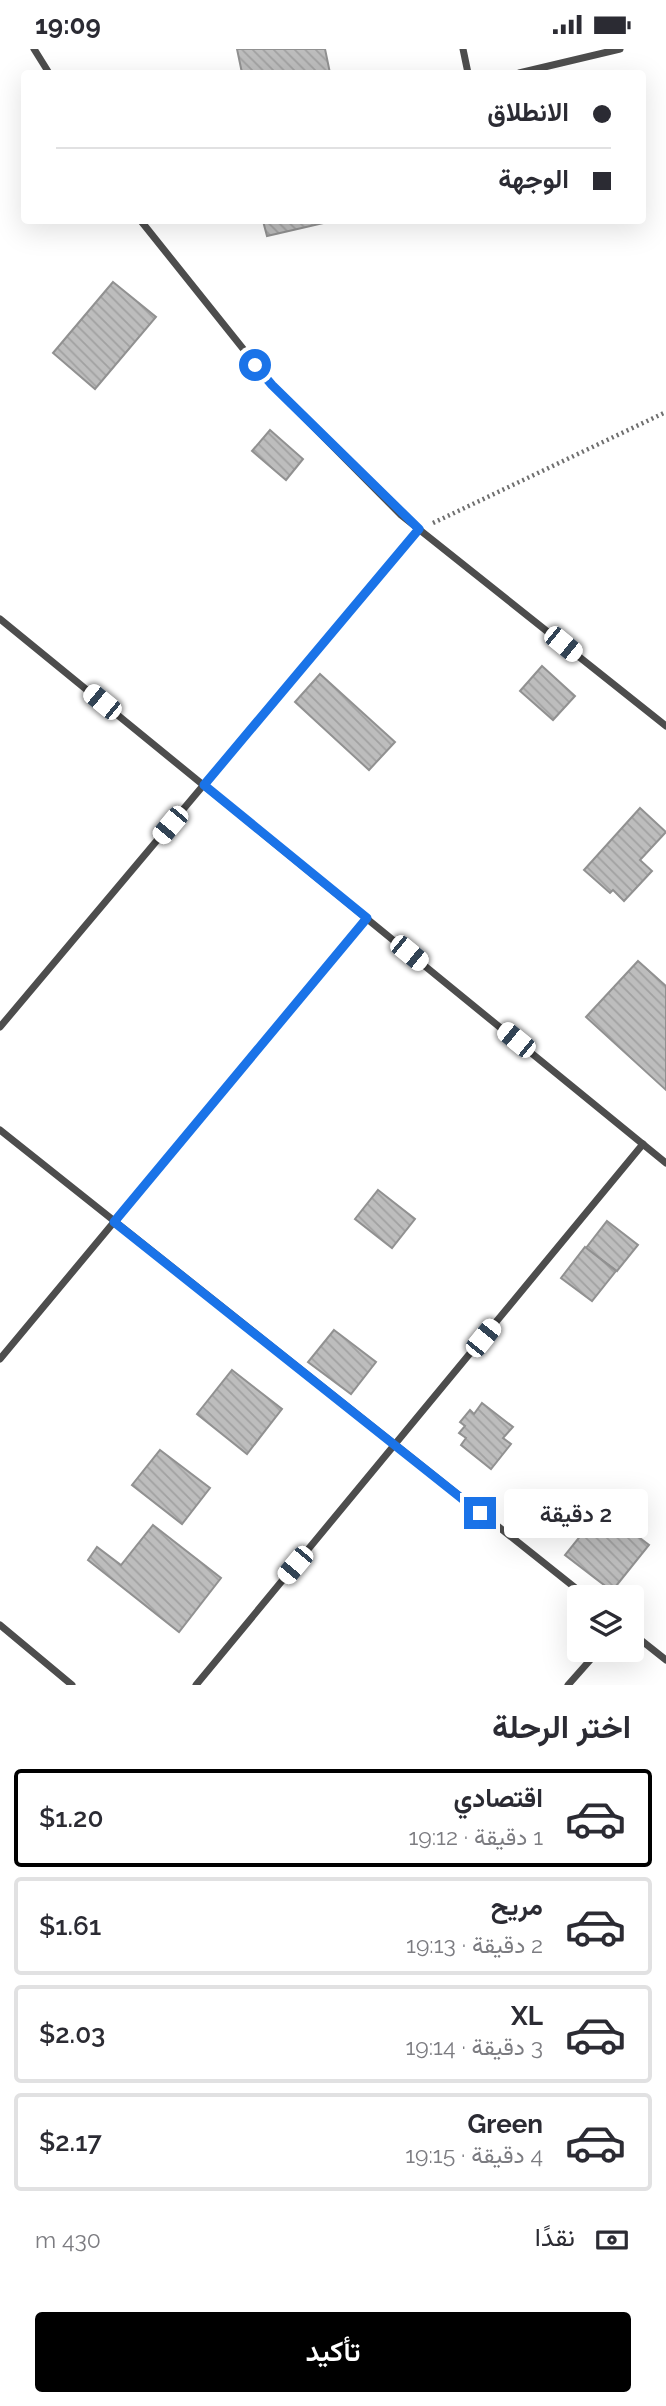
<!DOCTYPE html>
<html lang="ar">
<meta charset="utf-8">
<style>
body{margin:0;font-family:Raleway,Vazirmatn,sans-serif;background:#f7f7f7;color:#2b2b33;direction:rtl;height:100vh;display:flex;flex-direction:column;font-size:26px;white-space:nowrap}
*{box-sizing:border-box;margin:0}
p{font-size:23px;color:#7c7c81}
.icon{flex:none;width:38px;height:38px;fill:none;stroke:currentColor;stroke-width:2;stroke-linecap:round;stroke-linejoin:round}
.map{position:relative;height:1636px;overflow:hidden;direction:ltr}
.sheet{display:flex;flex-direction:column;background:#fff;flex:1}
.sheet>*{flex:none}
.hud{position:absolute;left:21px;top:21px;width:625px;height:154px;border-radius:7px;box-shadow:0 7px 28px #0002;direction:rtl;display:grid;align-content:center;height:154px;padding:0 35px;background:#fff}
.fabs{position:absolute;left:567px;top:1536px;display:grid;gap:14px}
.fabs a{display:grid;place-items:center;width:77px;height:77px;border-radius:7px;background:#fff;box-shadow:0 7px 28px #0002;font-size:35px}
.end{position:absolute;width:32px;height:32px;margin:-16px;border:9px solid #1a73e8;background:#fff;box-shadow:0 0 0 4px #fff}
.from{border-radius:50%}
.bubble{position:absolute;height:49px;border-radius:7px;background:#fff;box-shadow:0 7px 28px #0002;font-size:23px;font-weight:600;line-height:49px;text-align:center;direction:rtl}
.car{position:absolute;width:21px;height:42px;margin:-21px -10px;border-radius:9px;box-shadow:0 0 5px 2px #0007;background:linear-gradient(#fff 24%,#345 0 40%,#fff 0 76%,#345 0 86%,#fff 0)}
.hud b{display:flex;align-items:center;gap:24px;height:66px;font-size:26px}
.hud b+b{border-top:2px solid #e1e1e2}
.hud i{width:18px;height:18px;background:#2b2b33}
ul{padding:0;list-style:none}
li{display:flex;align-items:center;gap:21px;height:98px;margin:0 14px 10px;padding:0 21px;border:4px solid #e1e1e2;border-radius:7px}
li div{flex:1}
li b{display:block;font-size:26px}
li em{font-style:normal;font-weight:600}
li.active{border-color:#000}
li>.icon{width:63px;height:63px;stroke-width:1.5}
h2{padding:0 35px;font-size:32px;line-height:84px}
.pay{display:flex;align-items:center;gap:18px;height:77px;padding:0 35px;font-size:26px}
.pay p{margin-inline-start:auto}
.cta{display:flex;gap:14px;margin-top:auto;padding:14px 35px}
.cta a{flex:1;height:80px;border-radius:7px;background:#000;color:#fff;font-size:28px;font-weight:600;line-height:80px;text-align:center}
.status{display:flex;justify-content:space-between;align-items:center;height:49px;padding:0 35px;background:#fff;direction:ltr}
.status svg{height:19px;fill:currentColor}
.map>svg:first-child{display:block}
.building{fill:url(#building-back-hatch);stroke:#919191;stroke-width:2}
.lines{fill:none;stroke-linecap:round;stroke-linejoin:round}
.path{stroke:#6f6f6f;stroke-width:4.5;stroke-dasharray:2 3.5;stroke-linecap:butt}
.street{stroke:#4d4d4d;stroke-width:7}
.route{stroke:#1a73e8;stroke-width:9}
</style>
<div class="status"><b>19:09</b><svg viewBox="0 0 49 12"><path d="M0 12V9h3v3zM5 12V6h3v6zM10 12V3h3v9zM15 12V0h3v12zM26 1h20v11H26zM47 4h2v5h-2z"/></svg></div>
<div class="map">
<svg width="666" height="1636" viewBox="0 0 666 1636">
<defs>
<pattern id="building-back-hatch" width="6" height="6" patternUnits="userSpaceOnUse" patternTransform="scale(1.75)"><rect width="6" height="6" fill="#bdbdbd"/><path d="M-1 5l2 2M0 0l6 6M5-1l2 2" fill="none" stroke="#a1a1a1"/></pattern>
</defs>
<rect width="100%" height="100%" fill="#fff"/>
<g class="building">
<polygon points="237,0 325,0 330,24 242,24"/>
<polygon points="263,172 328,172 328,173 267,187"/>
<polygon points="113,233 156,268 95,340 53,304"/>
<polygon points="270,381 303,410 286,431 252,402"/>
<polygon points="542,617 575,647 553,671 520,642"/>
<polygon points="320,625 395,693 369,721 295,653"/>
<polygon points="640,759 666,783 640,811 652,822 624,852 613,841 610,844 584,821"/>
<polygon points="638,912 666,937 666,1041 586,968"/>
<polygon points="378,1141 415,1170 392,1199 355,1170"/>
<polygon points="607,1172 638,1196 617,1222 586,1199"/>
<polygon points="585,1198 616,1222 592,1252 561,1229"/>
<polygon points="334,1281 376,1313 351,1345 308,1313"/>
<polygon points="232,1321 282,1360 247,1405 197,1365"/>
<polygon points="482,1354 513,1378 503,1389 511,1395 491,1420 461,1396 466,1389 459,1384 465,1377 460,1373 470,1361 474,1365"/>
<polygon points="160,1401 210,1439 182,1475 132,1436"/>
<polygon points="602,1460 649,1496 612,1542 565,1506"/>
<polygon points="153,1476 221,1529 179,1583 88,1511 97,1498 121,1516"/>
</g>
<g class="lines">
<polyline class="path" points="433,474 666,363"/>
<g class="street">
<polyline points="34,0 49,24"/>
<polyline points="463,0 468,24"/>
<polyline points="519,24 620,0"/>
<polyline points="141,172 272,336 401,466 666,677"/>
<polyline points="0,570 666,1114"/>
<polyline points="0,978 419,480"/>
<polyline points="0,1081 588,1549"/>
<polyline points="0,1310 367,869"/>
<polyline points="0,1576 72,1636"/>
<polyline points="632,1584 666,1611"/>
<polyline points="196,1636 643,1095"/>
<polyline points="568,1636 599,1601"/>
</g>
</g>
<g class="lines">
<polyline class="route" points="255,316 272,336 419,480 204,736 367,869 114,1173 480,1464"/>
</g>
</svg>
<div class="fabs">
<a><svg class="icon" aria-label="layers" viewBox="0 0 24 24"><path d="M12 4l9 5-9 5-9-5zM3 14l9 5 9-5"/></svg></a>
</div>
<i class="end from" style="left:255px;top:316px"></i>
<i class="end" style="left:480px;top:1464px"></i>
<div class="bubble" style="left:504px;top:1440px;width:144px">2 دقيقة</div>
<i class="car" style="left:563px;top:595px;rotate:129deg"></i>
<i class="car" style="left:102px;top:653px;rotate:309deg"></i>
<i class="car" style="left:170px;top:776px;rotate:220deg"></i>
<i class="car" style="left:409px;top:904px;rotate:129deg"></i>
<i class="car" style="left:516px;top:991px;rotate:309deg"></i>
<i class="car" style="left:483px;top:1289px;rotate:39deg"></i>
<i class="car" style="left:295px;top:1516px;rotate:220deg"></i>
<div class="hud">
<b><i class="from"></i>الانطلاق</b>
<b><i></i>الوجهة</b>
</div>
</div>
<section class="sheet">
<h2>اختر الرحلة</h2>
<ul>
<li class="active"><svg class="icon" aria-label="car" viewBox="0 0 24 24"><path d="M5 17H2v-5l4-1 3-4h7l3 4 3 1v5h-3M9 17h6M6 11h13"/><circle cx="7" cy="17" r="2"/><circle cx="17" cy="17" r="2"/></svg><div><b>اقتصادي</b><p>1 دقيقة · 19:12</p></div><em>$1.20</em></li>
<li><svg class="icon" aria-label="car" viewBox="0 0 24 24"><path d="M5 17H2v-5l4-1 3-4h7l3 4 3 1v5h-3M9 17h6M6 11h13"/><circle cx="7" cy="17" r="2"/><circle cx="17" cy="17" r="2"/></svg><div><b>مريح</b><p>2 دقيقة · 19:13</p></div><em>$1.61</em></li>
<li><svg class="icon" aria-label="car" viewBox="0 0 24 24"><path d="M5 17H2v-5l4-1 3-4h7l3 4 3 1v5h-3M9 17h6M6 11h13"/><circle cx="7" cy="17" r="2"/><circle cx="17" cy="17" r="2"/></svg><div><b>XL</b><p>3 دقيقة · 19:14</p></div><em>$2.03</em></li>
<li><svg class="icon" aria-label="car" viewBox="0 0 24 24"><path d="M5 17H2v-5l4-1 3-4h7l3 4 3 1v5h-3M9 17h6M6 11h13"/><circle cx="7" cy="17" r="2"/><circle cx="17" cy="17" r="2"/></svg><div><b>Green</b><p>4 دقيقة · 19:15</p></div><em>$2.17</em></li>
</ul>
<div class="pay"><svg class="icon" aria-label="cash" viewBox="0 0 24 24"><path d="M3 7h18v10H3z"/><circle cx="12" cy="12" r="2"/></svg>نقدًا<p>430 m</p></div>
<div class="cta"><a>تأكيد</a></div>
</section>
